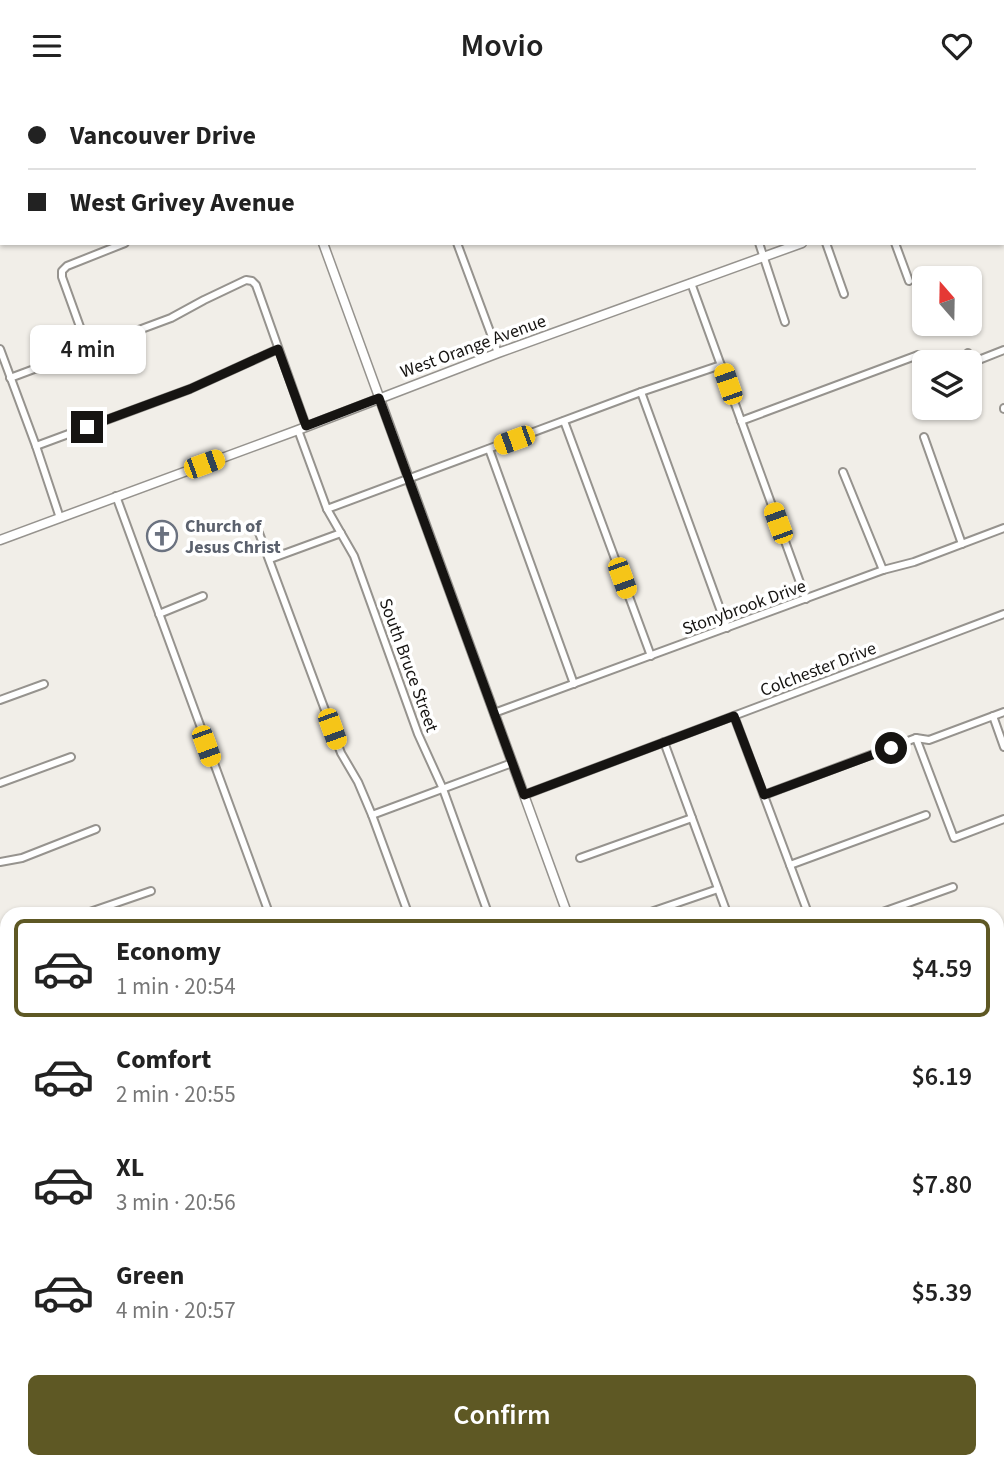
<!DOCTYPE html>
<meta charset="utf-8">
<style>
body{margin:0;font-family:"Source Sans 3",sans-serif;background:#f6f6f6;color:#222;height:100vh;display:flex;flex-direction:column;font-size:26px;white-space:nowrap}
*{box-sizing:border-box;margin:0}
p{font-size:23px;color:#767676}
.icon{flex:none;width:38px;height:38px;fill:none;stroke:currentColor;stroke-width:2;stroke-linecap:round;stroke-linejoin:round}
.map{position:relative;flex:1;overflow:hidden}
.details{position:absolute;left:0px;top:816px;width:1004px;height:562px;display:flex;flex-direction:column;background:#fff;border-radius:21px 21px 0 0;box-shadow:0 2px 5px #0004}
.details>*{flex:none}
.guide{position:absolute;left:0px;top:0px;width:1004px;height:154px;box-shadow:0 2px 5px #0004;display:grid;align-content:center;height:154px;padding:0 28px;background:#fff}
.needle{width:46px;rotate:340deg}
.controls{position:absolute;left:912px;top:175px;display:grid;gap:14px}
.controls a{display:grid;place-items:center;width:70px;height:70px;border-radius:10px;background:#fff;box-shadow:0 2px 5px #0004;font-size:35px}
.end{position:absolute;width:32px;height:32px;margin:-16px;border:9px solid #161412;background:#fff;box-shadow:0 0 0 4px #fff}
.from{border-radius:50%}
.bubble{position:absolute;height:49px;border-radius:10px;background:#fff;box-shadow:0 2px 5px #0004;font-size:23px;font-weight:600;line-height:49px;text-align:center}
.car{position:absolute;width:21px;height:42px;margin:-21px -10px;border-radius:9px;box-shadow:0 0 5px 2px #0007;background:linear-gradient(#f5c518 24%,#345 0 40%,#f5c518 0 76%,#345 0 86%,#f5c518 0)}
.guide b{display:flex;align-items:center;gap:24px;height:66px;font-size:26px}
.guide b+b{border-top:2px solid #e0e0e0}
.guide i{width:18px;height:18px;background:#222}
ul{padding:12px 0 0;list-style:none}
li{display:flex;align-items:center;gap:21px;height:98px;margin:0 14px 10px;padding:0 14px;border:4px solid transparent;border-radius:10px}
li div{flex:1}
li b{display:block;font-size:26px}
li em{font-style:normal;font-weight:600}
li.selected{border-color:#5e5824}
li>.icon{width:63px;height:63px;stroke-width:1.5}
.primary-button{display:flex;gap:14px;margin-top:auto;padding:14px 28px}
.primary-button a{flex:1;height:80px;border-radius:10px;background:#5e5824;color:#fff;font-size:28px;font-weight:600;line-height:80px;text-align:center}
header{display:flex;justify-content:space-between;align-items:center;height:91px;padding:0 28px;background:#fff;font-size:32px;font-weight:600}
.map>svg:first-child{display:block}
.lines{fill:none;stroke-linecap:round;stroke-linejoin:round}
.minor-casing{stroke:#96938e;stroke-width:10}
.tertiary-casing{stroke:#96938e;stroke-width:11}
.secondary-casing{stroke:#96938e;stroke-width:13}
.primary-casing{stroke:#cccbcb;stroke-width:14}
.minor{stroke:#fff;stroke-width:6}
.tertiary{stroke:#fff;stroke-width:8}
.secondary{stroke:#f9ebc4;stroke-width:10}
.primary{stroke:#f4d68a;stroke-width:10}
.route{stroke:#161412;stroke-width:9}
.labels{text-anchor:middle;stroke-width:7;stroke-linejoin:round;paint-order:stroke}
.street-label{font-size:18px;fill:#161412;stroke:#fff}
.worship-label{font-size:18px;font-weight:bold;fill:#5b616d;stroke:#fff;text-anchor:start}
</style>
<header><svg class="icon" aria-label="menu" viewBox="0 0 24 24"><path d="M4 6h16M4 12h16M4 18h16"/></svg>Movio<svg class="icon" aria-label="heart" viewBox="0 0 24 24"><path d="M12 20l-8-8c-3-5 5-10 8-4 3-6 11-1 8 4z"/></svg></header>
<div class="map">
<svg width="1004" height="1376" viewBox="0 0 1004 1376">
<rect width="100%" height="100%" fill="#f1eee8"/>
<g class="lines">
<g class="minor-casing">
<g id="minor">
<polyline points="399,0 400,2"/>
<polyline points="509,0 510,2"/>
<polyline points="535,2 540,0"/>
<polyline points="839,2 839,0"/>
<polyline points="0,136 2,134"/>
<polyline points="457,152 498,262"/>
<polyline points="759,152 785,231"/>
<polyline points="826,152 844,203"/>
<polyline points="895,152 909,190"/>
<polyline points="691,192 806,508"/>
<polyline points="0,258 36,355 60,427"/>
<polyline points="88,258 62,186 62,180 67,175 125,152"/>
<polyline points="968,262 975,282"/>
<polyline points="971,272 1004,259"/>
<polyline points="10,287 171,227 204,209 246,189 252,190 256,194 306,335"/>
<polyline points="641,301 727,537"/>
<polyline points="1004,317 1004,318"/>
<polyline points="564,330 651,565"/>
<polyline points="741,330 918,264"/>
<polyline points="298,339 327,418 354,465 418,643 443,698 488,822"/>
<polyline points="924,346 962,453"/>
<polyline points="36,355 190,298 278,258"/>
<polyline points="489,358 574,593"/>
<polyline points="843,381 883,479"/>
<polyline points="116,405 269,822"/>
<polyline points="327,418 641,301 721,274"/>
<polyline points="259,442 341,662 358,691 372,724 408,822"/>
<polyline points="270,468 341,442"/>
<polyline points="159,523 203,505"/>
<polyline points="0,609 44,593"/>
<polyline points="494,622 883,479 914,471 1004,437"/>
<polyline points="734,625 808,822"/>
<polyline points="993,625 1004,656"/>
<polyline points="916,647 954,747 1004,728"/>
<polyline points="664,651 727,822"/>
<polyline points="0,692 71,666"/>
<polyline points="524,704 1004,523"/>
<polyline points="764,704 916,647 929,649 1004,621"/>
<polyline points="372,724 512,672"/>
<polyline points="580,767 692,727"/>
<polyline points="0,771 22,767 96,738"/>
<polyline points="790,774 926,724"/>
<polyline points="87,822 151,800"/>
<polyline points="648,822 718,798"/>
<polyline points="880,822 953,796"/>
<polyline points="0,846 7,845"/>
<polyline points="998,998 1004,995"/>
<polyline points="0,1014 7,1011"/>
<polyline points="998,1075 1004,1073"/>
<polyline points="0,1086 7,1084"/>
<polyline points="998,1156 1004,1154"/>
<polyline points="998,1237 1004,1234"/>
<polyline points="0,1364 7,1362"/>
<polyline points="858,1370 860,1376"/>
<polyline points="946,1370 948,1376"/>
</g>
</g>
<g class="tertiary-casing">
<g id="tertiary">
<polyline points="268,0 269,2"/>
<polyline points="1003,77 1004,76"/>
<polyline points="323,152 567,822"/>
<polyline points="0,449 298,339 498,262 802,152"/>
<polyline points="765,1370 767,1376"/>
</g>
</g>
<g class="secondary-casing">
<g id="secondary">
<polyline points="95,2 100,0"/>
<polyline points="0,39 2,38"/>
<polyline points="0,1330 7,1349"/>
<polyline points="15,1370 17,1376"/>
</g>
</g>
<g class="primary-casing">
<g id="primary">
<polyline points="998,879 1004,876"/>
<polyline points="0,1256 7,1254"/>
</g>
</g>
<use href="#minor" class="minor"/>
<use href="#tertiary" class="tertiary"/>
<use href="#secondary" class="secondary"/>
<use href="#primary" class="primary"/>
</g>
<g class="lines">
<polyline class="route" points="87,336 190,298 278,258 306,335 379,307 524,704 734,625 764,704 891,657"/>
</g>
<defs>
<g id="church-ring" transform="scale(1.575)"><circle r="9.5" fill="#fff" stroke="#6b7280" stroke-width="1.5"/><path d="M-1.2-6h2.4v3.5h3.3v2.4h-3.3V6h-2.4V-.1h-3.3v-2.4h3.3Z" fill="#6b7280"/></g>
</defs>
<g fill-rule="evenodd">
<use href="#church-ring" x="162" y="445"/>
</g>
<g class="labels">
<g class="street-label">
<text transform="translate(473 255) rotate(-20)" y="6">West Orange Avenue</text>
<text transform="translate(744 516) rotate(-20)" y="6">Stonybrook Drive</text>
<text transform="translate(409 574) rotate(70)" y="6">South Bruce Street</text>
<text transform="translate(818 578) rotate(-21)" y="6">Colchester Drive</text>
</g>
<g class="worship-label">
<text x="185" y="441">Church of<tspan x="185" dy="21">Jesus Christ</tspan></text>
</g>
</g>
</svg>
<div class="controls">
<a><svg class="needle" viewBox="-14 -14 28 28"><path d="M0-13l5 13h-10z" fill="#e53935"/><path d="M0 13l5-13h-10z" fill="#767676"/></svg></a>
<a><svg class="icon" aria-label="layers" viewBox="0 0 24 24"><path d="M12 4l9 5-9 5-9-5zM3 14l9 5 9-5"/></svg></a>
</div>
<i class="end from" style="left:891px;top:657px"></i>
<i class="end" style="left:87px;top:336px"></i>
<div class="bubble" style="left:30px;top:234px;width:116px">4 min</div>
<i class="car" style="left:728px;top:293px;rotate:341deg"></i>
<i class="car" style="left:514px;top:349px;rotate:250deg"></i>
<i class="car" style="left:204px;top:373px;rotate:70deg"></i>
<i class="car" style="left:778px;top:432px;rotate:340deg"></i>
<i class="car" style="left:622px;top:487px;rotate:160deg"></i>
<i class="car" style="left:332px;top:638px;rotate:160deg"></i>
<i class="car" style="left:206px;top:655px;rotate:160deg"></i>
<div class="guide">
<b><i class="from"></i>Vancouver Drive</b>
<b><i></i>West Grivey Avenue</b>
</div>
<section class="details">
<ul>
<li class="selected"><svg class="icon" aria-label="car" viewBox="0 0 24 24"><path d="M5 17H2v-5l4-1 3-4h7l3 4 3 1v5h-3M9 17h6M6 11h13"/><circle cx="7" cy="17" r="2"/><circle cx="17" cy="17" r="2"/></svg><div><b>Economy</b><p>1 min · 20:54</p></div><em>$4.59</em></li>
<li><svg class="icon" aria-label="car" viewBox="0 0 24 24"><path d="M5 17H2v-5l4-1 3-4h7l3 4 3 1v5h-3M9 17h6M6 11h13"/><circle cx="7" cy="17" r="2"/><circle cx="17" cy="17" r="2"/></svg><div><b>Comfort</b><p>2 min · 20:55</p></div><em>$6.19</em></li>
<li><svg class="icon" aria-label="car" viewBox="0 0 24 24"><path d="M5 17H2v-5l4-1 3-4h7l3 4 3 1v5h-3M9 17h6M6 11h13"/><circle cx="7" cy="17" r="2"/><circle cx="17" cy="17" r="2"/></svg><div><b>XL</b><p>3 min · 20:56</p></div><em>$7.80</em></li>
<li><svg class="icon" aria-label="car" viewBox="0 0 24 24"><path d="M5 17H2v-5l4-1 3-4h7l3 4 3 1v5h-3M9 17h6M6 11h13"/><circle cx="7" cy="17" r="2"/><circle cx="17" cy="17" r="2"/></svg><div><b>Green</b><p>4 min · 20:57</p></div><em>$5.39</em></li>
</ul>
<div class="primary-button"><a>Confirm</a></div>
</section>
</div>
